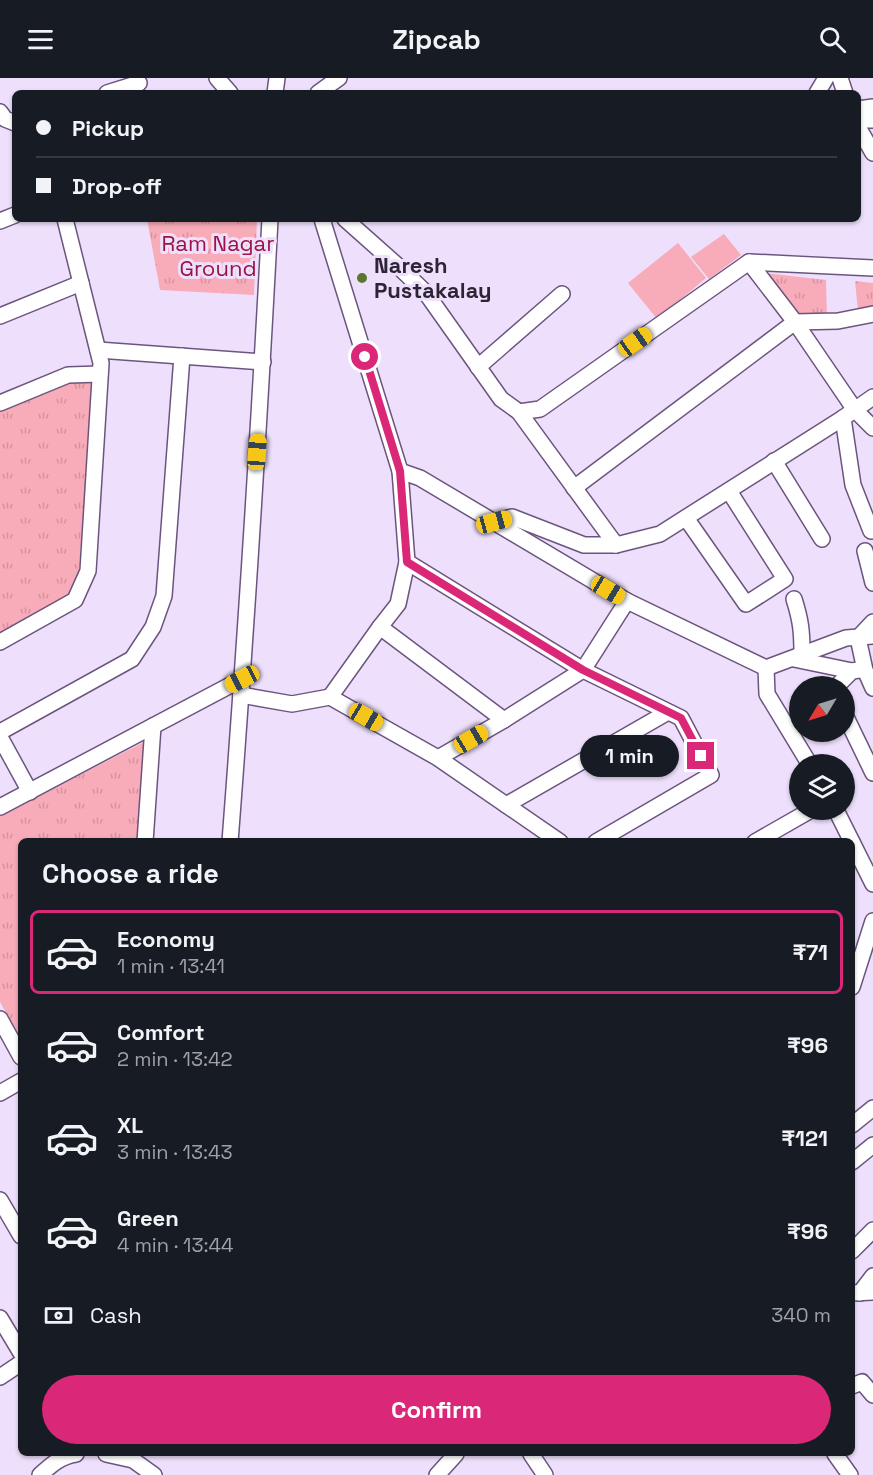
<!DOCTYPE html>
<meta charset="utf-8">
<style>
body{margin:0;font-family:"Space Grotesk",sans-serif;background:#242831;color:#f1f3f6;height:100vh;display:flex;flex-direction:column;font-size:22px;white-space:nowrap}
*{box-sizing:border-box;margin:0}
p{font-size:20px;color:#9ea1a6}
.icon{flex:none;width:33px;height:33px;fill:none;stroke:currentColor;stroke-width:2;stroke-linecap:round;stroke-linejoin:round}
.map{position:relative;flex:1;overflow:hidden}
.panel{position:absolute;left:18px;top:760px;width:837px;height:618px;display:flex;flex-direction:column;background:#171b24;border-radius:9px;box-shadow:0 2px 4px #0004}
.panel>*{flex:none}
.hud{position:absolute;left:12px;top:12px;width:849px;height:132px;border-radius:9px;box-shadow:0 2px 4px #0004;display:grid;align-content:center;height:132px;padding:0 24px;background:#171b24}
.needle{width:39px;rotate:232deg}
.fabs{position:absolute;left:789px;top:598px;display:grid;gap:12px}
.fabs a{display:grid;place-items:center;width:66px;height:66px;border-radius:50%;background:#171b24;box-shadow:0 2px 4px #0004;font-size:30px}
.end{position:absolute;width:27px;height:27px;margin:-14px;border:8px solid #db2777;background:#fff;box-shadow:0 0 0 3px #fff}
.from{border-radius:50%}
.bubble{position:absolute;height:42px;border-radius:21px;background:#171b24;box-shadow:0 2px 4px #0004;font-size:20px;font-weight:600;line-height:42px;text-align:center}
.car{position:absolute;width:18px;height:36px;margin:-18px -9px;border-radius:8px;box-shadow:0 0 4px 2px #0007;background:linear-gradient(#f5c518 24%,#345 0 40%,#f5c518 0 76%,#345 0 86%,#f5c518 0)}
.hud b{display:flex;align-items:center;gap:21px;height:57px;font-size:22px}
.hud b+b{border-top:2px solid #363941}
.hud i{width:15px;height:15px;background:#f1f3f6}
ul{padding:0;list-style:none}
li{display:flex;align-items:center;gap:18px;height:84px;margin:0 12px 9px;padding:0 12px;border:3px solid transparent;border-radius:9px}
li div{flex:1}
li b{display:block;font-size:22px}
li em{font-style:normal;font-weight:600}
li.selected{border-color:#db2777}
li>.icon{width:54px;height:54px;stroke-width:1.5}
h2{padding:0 24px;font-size:27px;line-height:72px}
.pay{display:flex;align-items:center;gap:15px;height:66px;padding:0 24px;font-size:22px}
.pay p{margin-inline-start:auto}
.primary-button{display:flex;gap:12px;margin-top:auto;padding:12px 24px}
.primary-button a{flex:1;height:69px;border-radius:36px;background:#db2777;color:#fff;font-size:24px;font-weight:600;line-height:69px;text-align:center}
header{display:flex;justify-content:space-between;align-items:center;height:78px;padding:0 24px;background:#171b24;font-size:27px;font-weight:600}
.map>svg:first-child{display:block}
.park{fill:url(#park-tufts)}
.garden{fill:#f8abb8}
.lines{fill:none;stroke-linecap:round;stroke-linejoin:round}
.minor-casing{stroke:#6b557e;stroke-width:18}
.minor{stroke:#fff;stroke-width:15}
.route{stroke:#db2777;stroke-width:8}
.poi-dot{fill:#59772d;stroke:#eee0fc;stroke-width:2}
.labels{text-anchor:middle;stroke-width:6;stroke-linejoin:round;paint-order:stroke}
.park-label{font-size:22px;fill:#9a1443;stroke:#eee0fc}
.poi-label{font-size:22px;font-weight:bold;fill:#2d2436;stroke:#eee0fc;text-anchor:start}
</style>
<header><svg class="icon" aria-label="menu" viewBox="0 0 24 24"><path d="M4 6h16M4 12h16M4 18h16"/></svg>Zipcab<svg class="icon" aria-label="search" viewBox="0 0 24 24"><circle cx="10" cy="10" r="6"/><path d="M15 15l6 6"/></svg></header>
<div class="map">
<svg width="873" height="1397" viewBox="0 0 873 1397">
<defs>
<pattern id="park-tufts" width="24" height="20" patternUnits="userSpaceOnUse" patternTransform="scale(1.5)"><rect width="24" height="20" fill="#f8abb8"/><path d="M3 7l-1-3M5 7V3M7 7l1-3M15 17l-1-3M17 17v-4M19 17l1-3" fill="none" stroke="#d5939f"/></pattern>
</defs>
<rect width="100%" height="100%" fill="#eee0fc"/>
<g class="park">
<polygon points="147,141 257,141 254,217 160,212"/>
<polygon points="765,195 826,202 827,240 796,241"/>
<polygon points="855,203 873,205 873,232 858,233"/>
<polygon points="74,304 93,304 79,493 68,518 0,554 0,334"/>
<polygon points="146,663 139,763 21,764 21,961 0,924 0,738"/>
</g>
<g class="garden">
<polygon points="724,156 741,177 709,201 691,179"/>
<polygon points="678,165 706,200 657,241 628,205"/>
</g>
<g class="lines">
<g class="minor-casing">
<g id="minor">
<polyline points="217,0 230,15"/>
<polyline points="840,0 845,15"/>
<polyline points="107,15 139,5"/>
<polyline points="275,15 277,0"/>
<polyline points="318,15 339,0"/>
<polyline points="817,15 826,0"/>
<polyline points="858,31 873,29"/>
<polyline points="0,34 5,41 15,45"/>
<polyline points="858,42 873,42"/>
<polyline points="858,49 873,75"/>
<polyline points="322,141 400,393 420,400 627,523 766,590 767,616 810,687"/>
<polyline points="345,141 399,189 426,215 501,321 519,334 540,331 749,184 873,190"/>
<polyline points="0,143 15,137"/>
<polyline points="749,184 795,244 838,243 873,236"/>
<polyline points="0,238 81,205"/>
<polyline points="98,272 263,284"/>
<polyline points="478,289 562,216"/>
<polyline points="0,325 68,297 100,296"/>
<polyline points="519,334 616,467"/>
<polyline points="843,340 853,407 871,453"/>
<polyline points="774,383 822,461"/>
<polyline points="400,393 407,484 398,526 380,549 504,642 583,592 681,640 711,697 596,764"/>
<polyline points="574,410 795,244 855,332 873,350"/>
<polyline points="686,440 746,526 785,501 729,413"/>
<polyline points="494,444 512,439 584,467 616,467 660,456 843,340 873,319"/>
<polyline points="865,473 873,505"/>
<polyline points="407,484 583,592 627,523"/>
<path d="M794 521C801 543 802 554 802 576"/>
<polyline points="873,544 858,560 865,592 873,610"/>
<polyline points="0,564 75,522 88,493 101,285 65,141"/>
<polyline points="794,581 852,593"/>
<polyline points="766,590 846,560 873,558"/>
<polyline points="836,609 852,593 859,592"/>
<polyline points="241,617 292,626 330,619 438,680 560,764"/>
<polyline points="330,619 380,549"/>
<polyline points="844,635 873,695"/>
<polyline points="0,654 132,581 153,549 164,518 182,278"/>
<polyline points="0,659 30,714"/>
<polyline points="438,680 504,642"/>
<polyline points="506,727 668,634"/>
<polyline points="0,729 242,601"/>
<polyline points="836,732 852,764"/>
<polyline points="145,764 153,648"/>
<path d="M230 764C246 556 259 349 270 141"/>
<polyline points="755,764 811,732"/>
<polyline points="852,764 873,806"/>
<polyline points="852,909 873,843"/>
<polyline points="0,941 21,979"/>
<polyline points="0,1015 21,1003"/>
<polyline points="852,1047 873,1030"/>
<polyline points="852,1084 873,1067"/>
<polyline points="0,1122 21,1158"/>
<polyline points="852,1173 873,1152"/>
<polyline points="852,1215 873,1214"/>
<polyline points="860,1215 873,1198"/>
<polyline points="0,1240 21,1275"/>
<polyline points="0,1299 21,1285"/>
<polyline points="852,1308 862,1304 873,1317"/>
<polyline points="106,1376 133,1382 154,1397"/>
<polyline points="531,1376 545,1397"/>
<polyline points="835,1376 850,1397"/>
<path d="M40 1397C51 1387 61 1378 76 1376"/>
<polyline points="437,1397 456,1376"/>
</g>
</g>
<use href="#minor" class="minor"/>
</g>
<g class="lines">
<polyline class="route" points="365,279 400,393 407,484 583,592 681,640 701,678"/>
</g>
<circle class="poi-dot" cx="362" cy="200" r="6"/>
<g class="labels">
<g class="park-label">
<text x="218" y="173">Ram Nagar<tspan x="218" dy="25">Ground</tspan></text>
</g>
<g class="poi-label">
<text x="374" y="195">Naresh<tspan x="374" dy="25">Pustakalay</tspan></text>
</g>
</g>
</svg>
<div class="fabs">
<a><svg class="needle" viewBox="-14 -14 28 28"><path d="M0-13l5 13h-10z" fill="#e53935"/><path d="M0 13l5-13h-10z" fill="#9ea1a6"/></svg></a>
<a><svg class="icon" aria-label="layers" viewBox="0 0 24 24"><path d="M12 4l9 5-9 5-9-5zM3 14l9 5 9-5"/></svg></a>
</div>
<i class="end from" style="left:365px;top:279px"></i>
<i class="end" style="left:701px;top:678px"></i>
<div class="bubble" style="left:580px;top:657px;width:99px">1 min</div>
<i class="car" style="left:635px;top:264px;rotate:55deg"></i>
<i class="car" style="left:257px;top:374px;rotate:4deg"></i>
<i class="car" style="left:494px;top:444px;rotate:75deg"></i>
<i class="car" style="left:608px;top:512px;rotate:121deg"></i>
<i class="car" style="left:242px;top:601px;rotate:242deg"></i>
<i class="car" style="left:366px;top:639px;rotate:120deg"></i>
<i class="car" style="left:471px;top:661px;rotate:60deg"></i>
<div class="hud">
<b><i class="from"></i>Pickup</b>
<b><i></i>Drop-off</b>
</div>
<section class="panel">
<h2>Choose a ride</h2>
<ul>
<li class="selected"><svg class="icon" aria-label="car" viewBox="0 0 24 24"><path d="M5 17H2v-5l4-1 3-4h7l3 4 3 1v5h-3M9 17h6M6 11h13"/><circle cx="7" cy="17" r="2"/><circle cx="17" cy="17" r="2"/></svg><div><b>Economy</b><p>1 min · 13:41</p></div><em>₹71</em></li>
<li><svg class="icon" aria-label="car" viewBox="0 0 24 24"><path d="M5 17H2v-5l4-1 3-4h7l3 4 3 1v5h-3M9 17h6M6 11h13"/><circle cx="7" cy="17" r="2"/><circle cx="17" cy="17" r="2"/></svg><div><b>Comfort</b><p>2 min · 13:42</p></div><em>₹96</em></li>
<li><svg class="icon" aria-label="car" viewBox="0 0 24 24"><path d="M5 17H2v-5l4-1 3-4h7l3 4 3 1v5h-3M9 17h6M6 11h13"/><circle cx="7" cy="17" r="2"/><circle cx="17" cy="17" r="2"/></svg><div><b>XL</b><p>3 min · 13:43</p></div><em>₹121</em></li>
<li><svg class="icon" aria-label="car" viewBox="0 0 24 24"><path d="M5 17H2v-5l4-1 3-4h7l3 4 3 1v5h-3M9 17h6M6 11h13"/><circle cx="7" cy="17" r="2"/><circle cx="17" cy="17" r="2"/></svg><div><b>Green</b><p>4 min · 13:44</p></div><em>₹96</em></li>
</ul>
<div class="pay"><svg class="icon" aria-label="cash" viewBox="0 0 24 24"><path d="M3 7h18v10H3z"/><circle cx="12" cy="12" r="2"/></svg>Cash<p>340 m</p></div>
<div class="primary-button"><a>Confirm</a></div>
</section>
</div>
